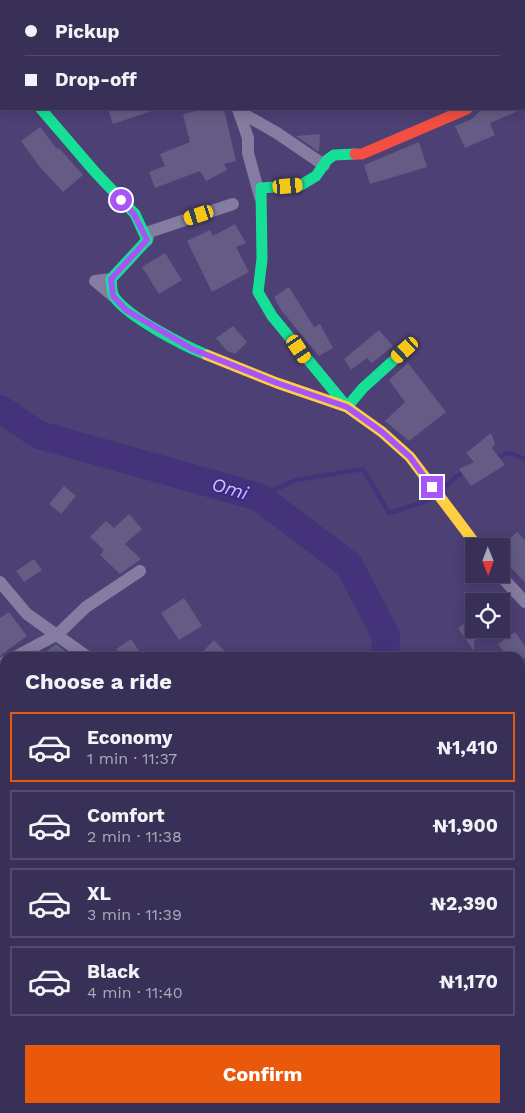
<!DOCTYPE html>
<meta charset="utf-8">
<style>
body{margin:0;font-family:"Work Sans",sans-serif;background:#443c61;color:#f1f3f6;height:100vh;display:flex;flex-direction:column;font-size:19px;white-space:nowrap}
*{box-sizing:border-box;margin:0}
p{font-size:16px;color:#aba9ba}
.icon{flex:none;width:28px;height:28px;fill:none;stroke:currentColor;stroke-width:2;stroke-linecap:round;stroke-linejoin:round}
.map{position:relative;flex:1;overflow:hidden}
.drawer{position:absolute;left:0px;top:652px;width:525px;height:461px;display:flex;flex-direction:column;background:#393057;border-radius:15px 15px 0 0;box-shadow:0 2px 12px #0003,0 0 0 1px #534b6d}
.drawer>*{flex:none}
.guide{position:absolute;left:0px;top:0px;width:525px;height:110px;box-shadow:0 2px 12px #0003,0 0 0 1px #534b6d;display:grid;align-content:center;height:110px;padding:0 25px;background:#393057}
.needle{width:32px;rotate:179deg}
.buttons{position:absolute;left:465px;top:538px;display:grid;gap:10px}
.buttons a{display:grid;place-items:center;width:45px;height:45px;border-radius:0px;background:#393057;box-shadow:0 2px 12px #0003,0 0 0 1px #534b6d;font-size:25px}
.end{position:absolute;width:22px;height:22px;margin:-11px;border:6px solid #a855f7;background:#fff;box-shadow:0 0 0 2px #fff}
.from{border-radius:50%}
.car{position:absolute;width:15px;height:30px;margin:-15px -8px;border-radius:6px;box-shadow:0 0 4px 1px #0007;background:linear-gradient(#f5c518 24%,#345 0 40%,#f5c518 0 76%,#345 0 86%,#f5c518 0)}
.guide b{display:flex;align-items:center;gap:18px;height:48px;font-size:19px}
.guide b+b{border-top:1px solid #534b6d}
.guide i{width:12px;height:12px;background:#f1f3f6}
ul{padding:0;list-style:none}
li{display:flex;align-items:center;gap:15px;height:70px;margin:0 10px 8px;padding:0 15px;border:2px solid #534b6d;border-radius:0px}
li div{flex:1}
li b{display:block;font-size:19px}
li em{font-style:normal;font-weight:700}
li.on{border-color:#ea580c}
li>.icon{width:45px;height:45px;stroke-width:1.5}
h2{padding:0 25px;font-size:22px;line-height:60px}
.primary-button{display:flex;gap:10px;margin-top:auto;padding:10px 25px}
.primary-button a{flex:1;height:58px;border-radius:0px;background:#ea580c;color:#fff;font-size:20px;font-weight:700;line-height:58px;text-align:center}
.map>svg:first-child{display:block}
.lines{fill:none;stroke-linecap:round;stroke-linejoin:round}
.stream{stroke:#44337a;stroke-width:4.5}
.river{stroke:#44337a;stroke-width:28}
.building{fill:#645c84}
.street{stroke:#847ca1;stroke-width:12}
.fast{stroke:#16e098;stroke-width:11}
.slow{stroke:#ffcf43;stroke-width:11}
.jam{stroke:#f24e42;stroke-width:11}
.route{stroke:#a855f7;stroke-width:6}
.labels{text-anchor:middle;stroke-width:4.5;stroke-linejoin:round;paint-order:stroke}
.water-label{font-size:19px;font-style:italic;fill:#cdc4f0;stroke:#3f2a8a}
</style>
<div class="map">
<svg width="525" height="1113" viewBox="0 0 525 1113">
<rect width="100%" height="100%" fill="#4c4074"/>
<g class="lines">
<g class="stream">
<polyline points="493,459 509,453 525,459"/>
<polyline points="440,490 465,470"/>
<polyline points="259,497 296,480 363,469 389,513 427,501 434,495"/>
</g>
<g class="river">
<polyline points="0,409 39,435 259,497 349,565 386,636 385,658"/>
<polyline points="0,1048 5,1049"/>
</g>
</g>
<g class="building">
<polygon points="108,109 152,109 152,111 113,124"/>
<polygon points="204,109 224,109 236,161 224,164 227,170 206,181 200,171 155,188 149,172 165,166 160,154 190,142 183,114"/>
<polygon points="482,109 523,109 490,123 495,135 465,148 455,126 472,119"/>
<polygon points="40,127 57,149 59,148 83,175 63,192 39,166 21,141"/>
<polygon points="320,134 319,152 296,136"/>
<polygon points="419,142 427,167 370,184 364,165"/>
<polygon points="235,224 246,243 236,247 249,272 212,292 187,241 210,230 213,236"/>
<polygon points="165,253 182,280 159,294 142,267"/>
<polygon points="289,287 314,327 320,324 333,348 319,356 281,310 274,297"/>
<polygon points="233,326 247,342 235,354 227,351 216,338"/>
<polygon points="379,330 393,346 372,363 367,358 351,370 344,359"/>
<polygon points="408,363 446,412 409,441 385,421 405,402 389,380"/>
<polygon points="491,433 495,444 492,448 505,465 471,486 459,469 474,462 466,453"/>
<polygon points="64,486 76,496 61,514 49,504"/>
<polygon points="129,514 142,529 125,544 141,559 120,574 100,555 104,550 90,537 106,521 114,528"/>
<polygon points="517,532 525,540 525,582 501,558 501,547"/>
<polygon points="34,559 42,570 24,582 16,571"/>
<polygon points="184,598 202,626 179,640 161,613"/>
<polygon points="9,612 27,636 0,656 0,618"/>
<polygon points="474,617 474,629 492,629 474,641 474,651 458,628"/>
<polygon points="515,632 525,646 525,658 508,658 498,644"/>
<polygon points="131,639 144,658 122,658 116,649"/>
<polygon points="214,640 231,658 197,658"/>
<polygon points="56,644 74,658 38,658"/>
</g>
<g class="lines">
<g class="street">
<polyline points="147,0 147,1"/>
<polyline points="67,1 73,0"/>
<polyline points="0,5 1,5"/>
<polyline points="0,19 1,27"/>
<polyline points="524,84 525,84"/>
<polyline points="238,109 248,138 248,153 260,197"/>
<polyline points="240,112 277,133 324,165"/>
<polyline points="147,240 149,232 233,204"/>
<polyline points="111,279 95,281 113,296"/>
<polyline points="499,574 525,602"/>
<polyline points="0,582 27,614 89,658"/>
<polyline points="13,658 58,634 86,607 140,571"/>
<polyline points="0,665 5,662"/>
<polyline points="520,772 525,768"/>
<polyline points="0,782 5,787"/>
<polyline points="520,871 525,877"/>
<polyline points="520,986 525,981"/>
<polyline points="382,1109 390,1113"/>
<polyline points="260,1113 264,1109"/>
</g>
<g class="fast">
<path d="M41 109 95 172 135 214 147 240 111 279C112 285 111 293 115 298 130 318 184 346 207 355"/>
<polyline points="355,154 334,155 327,160 316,176 301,185 261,188 262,259 258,292 272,316 347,407 363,388 405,350"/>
</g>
<polyline class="slow" points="207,355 277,383 347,407 382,432 410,457 477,546"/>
<polyline class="jam" points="355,154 362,154 467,109"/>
</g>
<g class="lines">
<polyline class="route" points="121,200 134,214 147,240 111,279 113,296 126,310 192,349 277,383 347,407 382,432 410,457 432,487"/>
</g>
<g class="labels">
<g class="water-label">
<text transform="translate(230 488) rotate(16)" y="7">Omi</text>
</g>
</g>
</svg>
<div class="buttons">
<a><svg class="needle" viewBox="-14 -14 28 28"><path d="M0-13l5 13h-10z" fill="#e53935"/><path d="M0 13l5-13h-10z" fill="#aba9ba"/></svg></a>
<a><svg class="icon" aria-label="locate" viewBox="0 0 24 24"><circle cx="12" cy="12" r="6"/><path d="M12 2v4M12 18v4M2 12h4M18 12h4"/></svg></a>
</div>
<i class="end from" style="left:121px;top:200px"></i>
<i class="end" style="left:432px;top:487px"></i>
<i class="car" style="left:288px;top:186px;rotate:85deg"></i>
<i class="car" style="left:199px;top:215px;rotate:252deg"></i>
<i class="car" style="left:299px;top:349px;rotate:146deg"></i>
<i class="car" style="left:405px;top:350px;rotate:228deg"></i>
<div class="guide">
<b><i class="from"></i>Pickup</b>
<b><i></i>Drop-off</b>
</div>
<section class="drawer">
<h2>Choose a ride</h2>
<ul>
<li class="on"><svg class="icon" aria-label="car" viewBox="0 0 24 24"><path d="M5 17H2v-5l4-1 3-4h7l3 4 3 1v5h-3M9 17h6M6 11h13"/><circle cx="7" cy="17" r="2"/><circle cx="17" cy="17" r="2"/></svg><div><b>Economy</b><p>1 min · 11:37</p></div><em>₦1,410</em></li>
<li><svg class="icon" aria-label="car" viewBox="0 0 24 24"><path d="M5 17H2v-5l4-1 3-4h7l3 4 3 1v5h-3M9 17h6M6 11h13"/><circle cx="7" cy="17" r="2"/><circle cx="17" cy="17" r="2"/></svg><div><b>Comfort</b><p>2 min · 11:38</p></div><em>₦1,900</em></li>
<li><svg class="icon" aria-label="car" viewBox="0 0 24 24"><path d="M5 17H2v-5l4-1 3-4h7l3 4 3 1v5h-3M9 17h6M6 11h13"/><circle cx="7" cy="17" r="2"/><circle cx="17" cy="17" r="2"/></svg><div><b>XL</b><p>3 min · 11:39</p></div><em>₦2,390</em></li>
<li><svg class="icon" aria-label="car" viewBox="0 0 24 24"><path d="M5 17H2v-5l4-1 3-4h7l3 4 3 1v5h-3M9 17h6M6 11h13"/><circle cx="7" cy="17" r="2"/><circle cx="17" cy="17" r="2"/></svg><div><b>Black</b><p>4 min · 11:40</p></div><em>₦1,170</em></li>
</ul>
<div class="primary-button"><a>Confirm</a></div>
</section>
</div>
